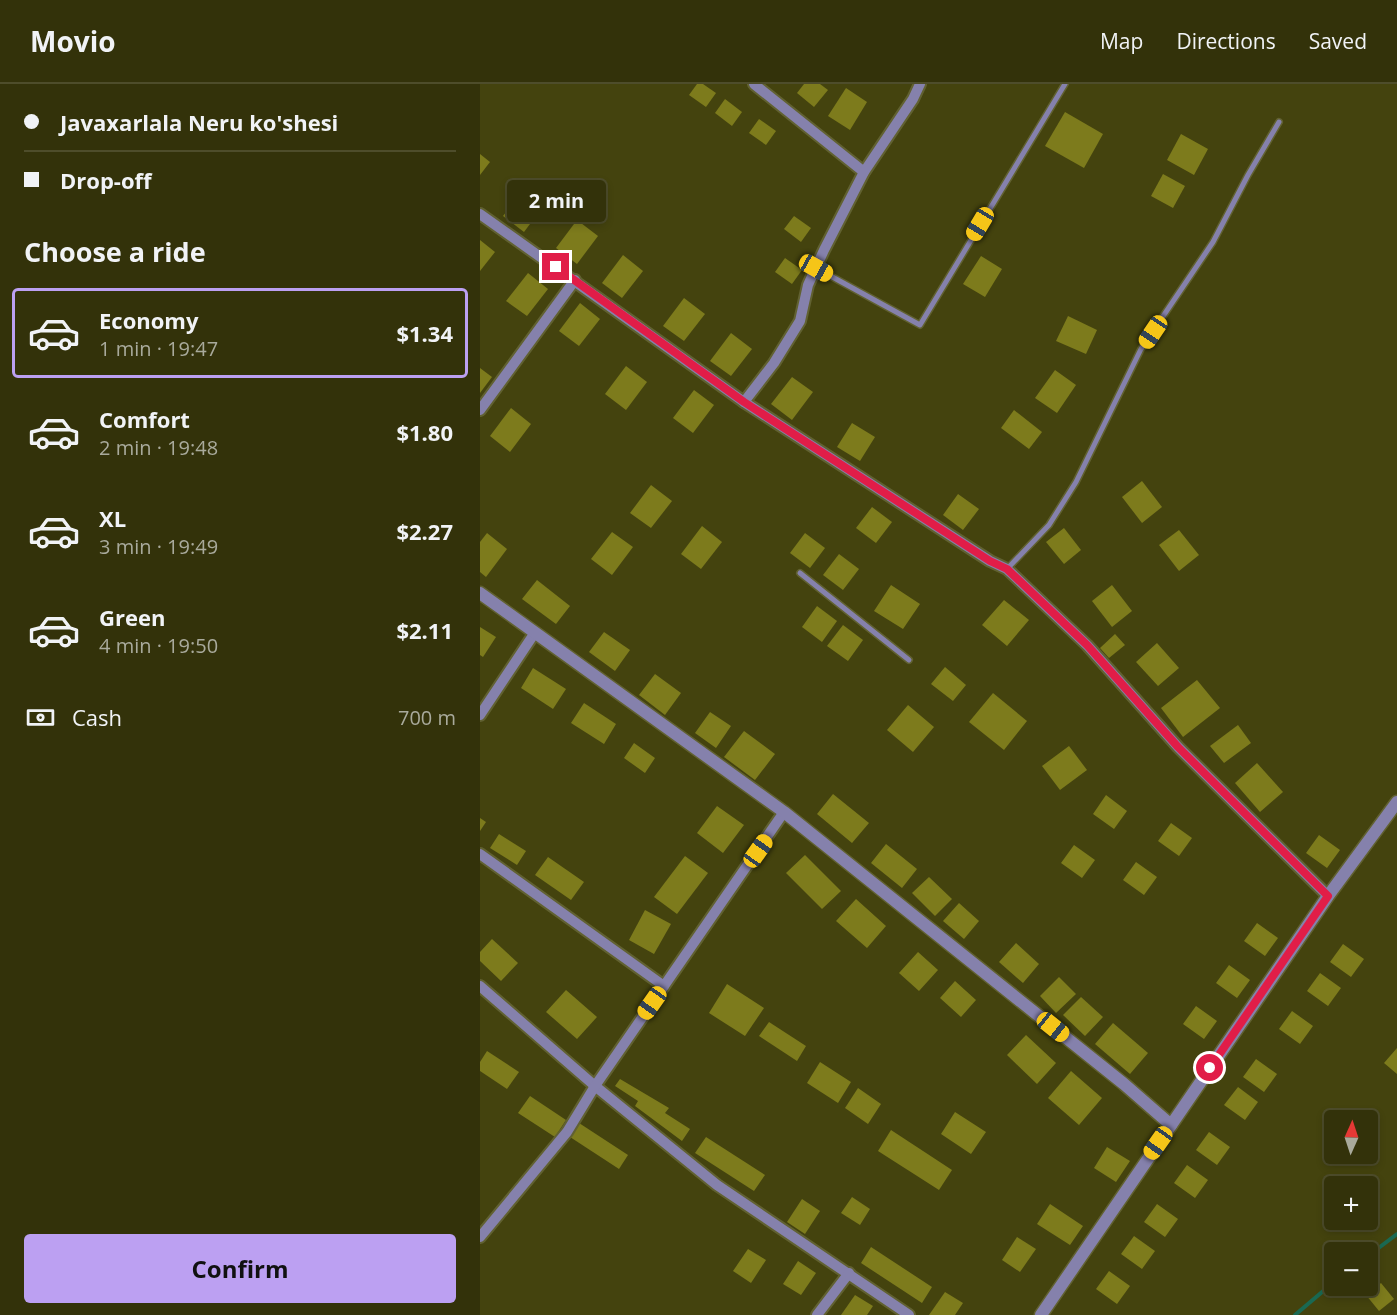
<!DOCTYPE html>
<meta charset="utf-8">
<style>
body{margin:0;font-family:"Open Sans",sans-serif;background:#3e3e18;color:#f1f3f6;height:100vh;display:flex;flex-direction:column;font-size:22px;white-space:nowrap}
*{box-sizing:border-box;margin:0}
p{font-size:20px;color:#a9aa9c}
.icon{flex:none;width:33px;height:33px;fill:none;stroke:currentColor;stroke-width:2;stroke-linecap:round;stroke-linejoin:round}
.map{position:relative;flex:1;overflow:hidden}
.side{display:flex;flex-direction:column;background:#33320a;width:480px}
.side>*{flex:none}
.top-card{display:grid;align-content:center;height:132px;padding:0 24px;background:#33320a}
.needle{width:39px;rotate:3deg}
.buttons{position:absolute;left:844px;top:1026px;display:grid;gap:12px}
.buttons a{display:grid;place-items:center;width:54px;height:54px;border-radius:6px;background:#33320a;box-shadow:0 3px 9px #0003,0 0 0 2px #4e4d2b;font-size:30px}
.end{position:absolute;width:27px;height:27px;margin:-14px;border:8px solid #e11d48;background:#fff;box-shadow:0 0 0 3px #fff}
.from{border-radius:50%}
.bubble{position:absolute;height:42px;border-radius:6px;background:#33320a;box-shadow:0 3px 9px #0003,0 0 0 2px #4e4d2b;font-size:20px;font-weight:700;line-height:42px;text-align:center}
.car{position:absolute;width:18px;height:36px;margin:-18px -9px;border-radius:8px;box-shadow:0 0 4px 2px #0007;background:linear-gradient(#f5c518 24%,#345 0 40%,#f5c518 0 76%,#345 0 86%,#f5c518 0)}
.top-card b{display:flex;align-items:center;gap:21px;height:57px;font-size:22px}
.top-card b+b{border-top:2px solid #4e4d2b}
.top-card i{width:15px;height:15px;background:#f1f3f6}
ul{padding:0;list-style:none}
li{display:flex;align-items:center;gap:18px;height:90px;margin:0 12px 9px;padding:0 12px;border:3px solid transparent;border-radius:6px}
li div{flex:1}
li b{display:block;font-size:22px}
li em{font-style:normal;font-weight:700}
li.active{border-color:#bca0f2}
li>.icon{width:54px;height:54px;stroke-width:1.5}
h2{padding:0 24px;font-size:27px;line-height:72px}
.pay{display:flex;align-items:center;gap:15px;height:66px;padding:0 24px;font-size:22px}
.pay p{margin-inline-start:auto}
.action{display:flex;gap:12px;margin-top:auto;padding:12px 24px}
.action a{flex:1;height:69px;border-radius:6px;background:#bca0f2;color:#111;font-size:24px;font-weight:700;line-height:69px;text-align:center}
header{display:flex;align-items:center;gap:36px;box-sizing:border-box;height:84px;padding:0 30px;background:#33320a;border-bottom:2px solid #4e4d2b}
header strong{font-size:28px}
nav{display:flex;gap:33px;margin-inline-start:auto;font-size:21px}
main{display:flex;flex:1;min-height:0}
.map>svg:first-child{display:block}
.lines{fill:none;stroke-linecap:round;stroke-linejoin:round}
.stream{stroke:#1a6952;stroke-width:4}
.building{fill:#7d7b1c}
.service-casing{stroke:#616131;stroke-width:8}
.minor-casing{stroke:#616131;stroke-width:14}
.tertiary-casing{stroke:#616131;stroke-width:15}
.service{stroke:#8581ac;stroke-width:5}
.minor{stroke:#8581ac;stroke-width:10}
.tertiary{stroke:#8581ac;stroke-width:12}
.route{stroke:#e11d48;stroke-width:8}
</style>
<header>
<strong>Movio</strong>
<nav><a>Map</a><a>Directions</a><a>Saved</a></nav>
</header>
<main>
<section class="side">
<div class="top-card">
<b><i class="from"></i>Javaxarlala Neru ko'shesi</b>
<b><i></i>Drop-off</b>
</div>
<h2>Choose a ride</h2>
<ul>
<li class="active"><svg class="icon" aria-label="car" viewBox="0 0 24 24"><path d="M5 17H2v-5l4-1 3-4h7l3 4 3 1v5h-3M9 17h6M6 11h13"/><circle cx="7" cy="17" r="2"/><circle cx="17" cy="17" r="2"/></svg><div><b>Economy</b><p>1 min · 19:47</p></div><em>$1.34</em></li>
<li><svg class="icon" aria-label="car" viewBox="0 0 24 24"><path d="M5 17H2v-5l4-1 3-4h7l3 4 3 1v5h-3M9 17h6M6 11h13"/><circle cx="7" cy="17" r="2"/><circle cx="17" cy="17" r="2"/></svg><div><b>Comfort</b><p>2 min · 19:48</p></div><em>$1.80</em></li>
<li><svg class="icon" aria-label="car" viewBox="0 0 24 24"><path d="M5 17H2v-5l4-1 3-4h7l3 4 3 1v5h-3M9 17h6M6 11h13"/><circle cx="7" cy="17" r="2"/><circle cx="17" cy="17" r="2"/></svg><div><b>XL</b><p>3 min · 19:49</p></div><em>$2.27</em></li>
<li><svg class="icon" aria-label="car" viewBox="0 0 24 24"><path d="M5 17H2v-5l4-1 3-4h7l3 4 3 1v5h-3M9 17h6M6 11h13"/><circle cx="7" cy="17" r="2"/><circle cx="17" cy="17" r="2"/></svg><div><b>Green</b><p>4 min · 19:50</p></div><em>$2.11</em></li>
</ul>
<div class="pay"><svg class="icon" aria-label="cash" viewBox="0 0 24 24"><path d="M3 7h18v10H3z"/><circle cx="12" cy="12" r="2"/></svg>Cash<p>700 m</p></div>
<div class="action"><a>Confirm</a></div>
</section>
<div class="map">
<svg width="917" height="1231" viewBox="0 0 917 1231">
<rect width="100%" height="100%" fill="#44430e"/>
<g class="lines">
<g class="stream">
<polyline points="888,1172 917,1150"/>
<polyline points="815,1231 855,1197"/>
</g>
</g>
<g class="building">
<polygon points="217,0 223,0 236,9 226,23 209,11"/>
<polygon points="324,0 340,0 348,6 334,23 317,9"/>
<polygon points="366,4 387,18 370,46 348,32"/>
<polygon points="245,15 262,28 252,42 235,29"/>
<polygon points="585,28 623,50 604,84 565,62"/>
<polygon points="279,35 296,47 286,61 269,49"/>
<polygon points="701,50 728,65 714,91 687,76"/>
<polygon points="0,70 10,78 0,91"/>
<polygon points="683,90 705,102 693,124 671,112"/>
<polygon points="45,104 65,120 44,148 23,132"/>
<polygon points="314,132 331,144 321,158 304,145"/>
<polygon points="97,136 118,152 97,180 76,164"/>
<polygon points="0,156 15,168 0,187"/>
<polygon points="143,171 163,187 142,214 122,199"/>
<polygon points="501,172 522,185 505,213 483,200"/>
<polygon points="305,174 322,186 312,200 295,188"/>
<polygon points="48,189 68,205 47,232 26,217"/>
<polygon points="204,214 225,230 204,257 183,242"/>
<polygon points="100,219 120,235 99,262 79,247"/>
<polygon points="588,232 617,246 606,270 576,257"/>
<polygon points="251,249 272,265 251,292 230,277"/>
<polygon points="146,282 167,298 146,326 125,310"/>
<polygon points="0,284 12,293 0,309"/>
<polygon points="575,286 596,301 577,329 555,314"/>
<polygon points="312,293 333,308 312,336 291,320"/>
<polygon points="214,306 234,321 213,349 193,334"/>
<polygon points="31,324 51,340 30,368 10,352"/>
<polygon points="534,326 562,348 549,365 521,344"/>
<polygon points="372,339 395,353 380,377 357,363"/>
<polygon points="662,397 682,423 662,439 642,413"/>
<polygon points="171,401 192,417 171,444 150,429"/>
<polygon points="478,410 499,425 483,446 463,431"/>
<polygon points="392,423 412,438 396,459 376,444"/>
<polygon points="222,442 242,458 221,485 201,470"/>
<polygon points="584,444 601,466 584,480 566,458"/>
<polygon points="699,446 719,471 699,487 679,461"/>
<polygon points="132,448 153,463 132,491 111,475"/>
<polygon points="7,449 27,465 6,493 0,488 0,458"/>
<polygon points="325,449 345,464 330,484 310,469"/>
<polygon points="359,470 379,485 363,506 343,491"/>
<polygon points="57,496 90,522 76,540 42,515"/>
<polygon points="411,501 440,520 423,545 394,527"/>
<polygon points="632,501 652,527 632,543 612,517"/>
<polygon points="524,516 549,536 527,562 502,541"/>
<polygon points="337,522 357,537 342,558 322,543"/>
<polygon points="363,541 383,556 368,577 347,562"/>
<polygon points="0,543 16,553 3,573 0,571"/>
<polygon points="124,548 150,566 135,587 109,568"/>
<polygon points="635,550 645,561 629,574 620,564"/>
<polygon points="677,559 699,584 678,602 656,578"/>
<polygon points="465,583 486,601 473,617 451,600"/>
<polygon points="53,584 86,605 73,625 41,604"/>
<polygon points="175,590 201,609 185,631 159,611"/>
<polygon points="717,596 740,624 703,653 681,624"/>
<polygon points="513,609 547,637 524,666 489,638"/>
<polygon points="104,619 136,640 124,660 91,639"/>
<polygon points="428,621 454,643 433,668 407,646"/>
<polygon points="230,628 251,642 236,664 215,649"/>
<polygon points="758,641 771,659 744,679 730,662"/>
<polygon points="264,647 295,670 275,696 244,673"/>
<polygon points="154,659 175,674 165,689 144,674"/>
<polygon points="589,662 607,686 580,706 562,682"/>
<polygon points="777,679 803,708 780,728 755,699"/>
<polygon points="353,710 389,739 372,759 337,730"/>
<polygon points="626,711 647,727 634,745 613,730"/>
<polygon points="237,722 264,741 243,769 217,749"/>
<polygon points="0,734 6,738 0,747"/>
<polygon points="691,739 712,754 699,772 678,757"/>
<polygon points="19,750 46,767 37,781 10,764"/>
<polygon points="839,751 860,766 847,784 826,769"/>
<polygon points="406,760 437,785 422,804 391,779"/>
<polygon points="594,761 615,776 602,794 581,779"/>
<polygon points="325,771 361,807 342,825 306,789"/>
<polygon points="205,772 228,789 197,830 174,813"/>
<polygon points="68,773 104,798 91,816 55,791"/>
<polygon points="656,778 677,793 664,811 643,796"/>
<polygon points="449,793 472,815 455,832 432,809"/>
<polygon points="376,815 406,842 387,864 356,837"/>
<polygon points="479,819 499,837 484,855 463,837"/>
<polygon points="165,826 191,840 174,870 149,856"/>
<polygon points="777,839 798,854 785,872 764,857"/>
<polygon points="12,855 38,879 21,897 0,877 0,868"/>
<polygon points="536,859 559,880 543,899 519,878"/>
<polygon points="863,860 884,875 871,893 850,878"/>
<polygon points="438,868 458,886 439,907 419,889"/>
<polygon points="749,881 770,896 757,914 736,899"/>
<polygon points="840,889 861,904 848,922 827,907"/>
<polygon points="579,893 596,910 576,929 560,912"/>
<polygon points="475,897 496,916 481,933 460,914"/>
<polygon points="247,900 284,924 265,952 229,929"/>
<polygon points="86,906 117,933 97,955 66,928"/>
<polygon points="601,913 623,933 605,952 583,931"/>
<polygon points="716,922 737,937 724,955 703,940"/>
<polygon points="812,927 833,942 820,960 799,945"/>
<polygon points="289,938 326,962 317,977 279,952"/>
<polygon points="633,939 668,969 650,990 615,960"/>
<polygon points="546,951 576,979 557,1000 527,971"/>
<polygon points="917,964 917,990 904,979"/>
<polygon points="7,967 39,988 27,1005 0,987 0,978"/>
<polygon points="776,975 797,990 784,1008 763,993"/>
<polygon points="340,978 371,998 358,1019 327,999"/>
<polygon points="591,987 622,1014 599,1041 568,1014"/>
<polygon points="140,995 189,1024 185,1029 210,1045 202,1057 155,1022 158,1017 135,1002"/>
<polygon points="758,1003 778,1018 765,1036 744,1021"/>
<polygon points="378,1004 401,1020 388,1040 365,1024"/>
<polygon points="50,1012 86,1036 75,1053 38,1029"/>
<polygon points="475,1028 506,1048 491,1070 461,1050"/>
<polygon points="99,1039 148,1071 139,1085 90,1053"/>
<polygon points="411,1046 472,1086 459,1106 398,1067"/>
<polygon points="729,1048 750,1063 737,1081 716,1066"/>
<polygon points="226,1053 285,1091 274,1107 215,1069"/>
<polygon points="627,1063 650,1077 636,1098 614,1084"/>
<polygon points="707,1081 728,1096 715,1114 694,1099"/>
<polygon points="372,1113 390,1125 380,1141 361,1129"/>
<polygon points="322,1115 340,1127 325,1150 307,1138"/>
<polygon points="570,1120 603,1142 590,1161 557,1140"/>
<polygon points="677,1120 698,1135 685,1153 664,1138"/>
<polygon points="654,1152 675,1167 662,1185 641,1170"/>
<polygon points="537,1153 556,1165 540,1188 522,1176"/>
<polygon points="391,1163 452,1203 442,1219 381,1179"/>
<polygon points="268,1165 286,1176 271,1199 253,1187"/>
<polygon points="318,1177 336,1189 321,1211 303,1200"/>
<polygon points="629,1187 650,1202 637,1220 616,1205"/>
<polygon points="901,1199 914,1215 899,1227 886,1211"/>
<polygon points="465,1208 483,1219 475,1231 449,1231"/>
<polygon points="375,1211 393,1222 387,1231 361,1231"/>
</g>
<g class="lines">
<g class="service-casing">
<g id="service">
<polyline points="336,184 440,241 585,0"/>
<polyline points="527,485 569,441 596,398 661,265 733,158 768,91 799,38"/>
<polyline points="320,489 429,576"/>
</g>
</g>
<g class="minor-casing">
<g id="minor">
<polyline points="274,0 384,88"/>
<polyline points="0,130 264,318 510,477 527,485 607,561 698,663 848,812"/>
<polyline points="264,318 294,279 320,237 328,201 344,166 384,88 433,15 440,0"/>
<polyline points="0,326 95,196"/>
<polyline points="0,631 54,550"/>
<polyline points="0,770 184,902"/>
<polyline points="0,902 115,1002 237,1101 429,1231"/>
<polyline points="0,1153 87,1048 115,1002 304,728"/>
<polyline points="337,1231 369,1189"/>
</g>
</g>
<g class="tertiary-casing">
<g id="tertiary">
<polyline points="0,509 304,728 644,1000 691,1041"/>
<polyline points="561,1231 848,812 917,718"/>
</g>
</g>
<use href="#service" class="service"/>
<use href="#minor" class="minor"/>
<use href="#tertiary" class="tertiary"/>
</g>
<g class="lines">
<polyline class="route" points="76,183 264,318 510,477 527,485 607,561 698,663 848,812 730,984"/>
</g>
</svg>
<div class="buttons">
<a><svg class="needle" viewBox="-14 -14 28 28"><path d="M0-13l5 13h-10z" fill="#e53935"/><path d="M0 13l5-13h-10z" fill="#a9aa9c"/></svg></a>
<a>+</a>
<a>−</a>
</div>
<i class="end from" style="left:730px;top:984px"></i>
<i class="end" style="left:76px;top:183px"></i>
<div class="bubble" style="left:27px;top:96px;width:99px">2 min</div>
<i class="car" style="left:500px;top:140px;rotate:211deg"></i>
<i class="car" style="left:336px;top:184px;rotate:119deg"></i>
<i class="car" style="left:673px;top:248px;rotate:214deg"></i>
<i class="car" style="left:278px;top:767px;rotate:35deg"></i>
<i class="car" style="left:172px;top:919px;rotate:215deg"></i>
<i class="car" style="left:573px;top:943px;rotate:129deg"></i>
<i class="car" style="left:678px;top:1059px;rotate:215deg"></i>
</div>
</main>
